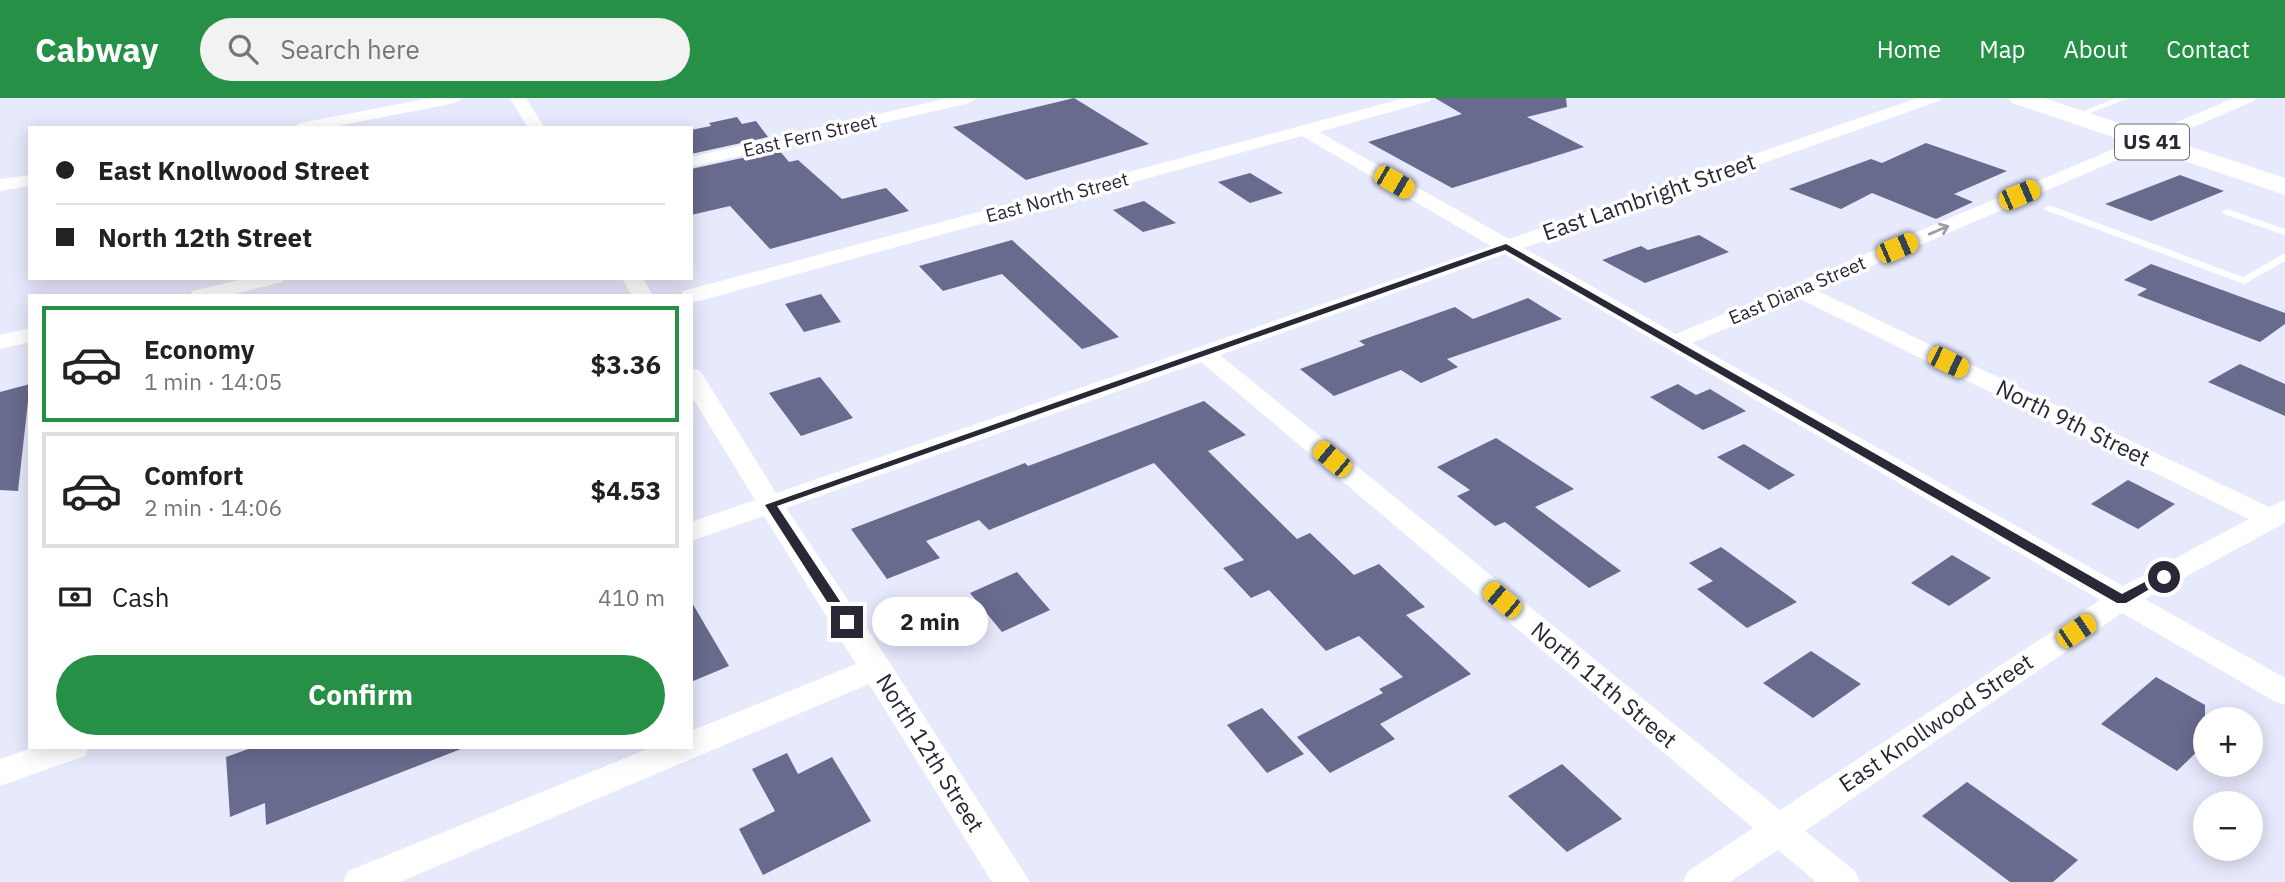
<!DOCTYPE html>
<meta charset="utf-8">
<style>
body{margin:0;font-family:"IBM Plex Sans",sans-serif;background:#f2f2f2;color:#222;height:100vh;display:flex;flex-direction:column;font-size:26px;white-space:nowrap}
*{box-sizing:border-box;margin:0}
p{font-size:23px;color:#767676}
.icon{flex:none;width:38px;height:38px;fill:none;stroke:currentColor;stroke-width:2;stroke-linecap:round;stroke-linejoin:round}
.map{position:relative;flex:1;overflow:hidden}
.details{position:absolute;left:28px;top:196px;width:665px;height:455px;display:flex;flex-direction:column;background:#fff;border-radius:0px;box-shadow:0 4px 18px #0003}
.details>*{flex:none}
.hud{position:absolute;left:28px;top:28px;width:665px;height:154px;border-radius:0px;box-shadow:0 4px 18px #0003;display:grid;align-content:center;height:154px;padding:0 28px;background:#fff}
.controls{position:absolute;left:2193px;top:609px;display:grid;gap:14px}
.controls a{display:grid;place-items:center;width:70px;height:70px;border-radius:50%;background:#fff;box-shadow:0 4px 18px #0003;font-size:35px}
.end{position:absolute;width:32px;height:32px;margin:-16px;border:9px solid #282935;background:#fff;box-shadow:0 0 0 4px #fff}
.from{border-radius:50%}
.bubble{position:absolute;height:49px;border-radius:24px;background:#fff;box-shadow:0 4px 18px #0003;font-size:23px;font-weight:700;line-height:49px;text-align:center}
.car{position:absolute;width:21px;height:42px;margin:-21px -10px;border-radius:9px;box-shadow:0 0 5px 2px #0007;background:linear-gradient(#f5c518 24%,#345 0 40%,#f5c518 0 76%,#345 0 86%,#f5c518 0)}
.hud b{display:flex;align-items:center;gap:24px;height:66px;font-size:26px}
.hud b+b{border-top:2px solid #e0e0e0}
.hud i{width:18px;height:18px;background:#222}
ul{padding:12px 0 0;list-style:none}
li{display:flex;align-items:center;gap:21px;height:116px;margin:0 14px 10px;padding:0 14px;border:4px solid #e0e0e0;border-radius:0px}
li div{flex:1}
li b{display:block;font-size:26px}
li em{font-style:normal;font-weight:700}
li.on{border-color:#269047}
li>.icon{width:63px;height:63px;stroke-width:1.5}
.pay{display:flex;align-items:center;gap:18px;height:77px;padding:0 28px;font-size:26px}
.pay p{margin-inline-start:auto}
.cta{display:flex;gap:14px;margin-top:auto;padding:14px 28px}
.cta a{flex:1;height:80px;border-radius:42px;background:#269047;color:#fff;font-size:28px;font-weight:700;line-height:80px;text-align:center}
header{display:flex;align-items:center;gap:42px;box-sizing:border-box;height:98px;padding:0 35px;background:#269047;color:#fff}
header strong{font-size:33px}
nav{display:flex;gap:38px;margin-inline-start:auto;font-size:24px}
.search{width:490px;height:63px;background:#f2f2f2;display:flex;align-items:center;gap:18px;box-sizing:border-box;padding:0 24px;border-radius:38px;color:#767676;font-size:26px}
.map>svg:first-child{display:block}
.building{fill:#696b8e}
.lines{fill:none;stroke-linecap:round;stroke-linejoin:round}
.service{fill:#fff;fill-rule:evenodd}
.minor{fill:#fff;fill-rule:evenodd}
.primary{fill:#fff;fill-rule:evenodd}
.oneway{stroke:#9e9fa4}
.route{fill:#282935}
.labels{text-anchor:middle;stroke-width:7;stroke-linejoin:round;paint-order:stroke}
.far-street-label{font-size:19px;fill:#282935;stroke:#fff}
.shield{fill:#fff;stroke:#686972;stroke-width:2}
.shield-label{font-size:21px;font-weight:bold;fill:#282935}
.street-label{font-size:23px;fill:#282935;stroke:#fff}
</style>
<header>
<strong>Cabway</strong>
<div class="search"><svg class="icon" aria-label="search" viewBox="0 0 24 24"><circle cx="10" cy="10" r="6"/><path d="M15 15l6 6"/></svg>Search here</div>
<nav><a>Home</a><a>Map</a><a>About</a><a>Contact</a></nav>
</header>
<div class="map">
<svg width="2285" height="784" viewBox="0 0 2285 784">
<rect width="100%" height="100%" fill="#e7e9fc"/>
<g class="building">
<polygon points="1074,0 1149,46 1026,82 953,29"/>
<polygon points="1435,0 1566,0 1567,9 1527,19 1584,49 1452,90 1368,44 1462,16"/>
<polygon points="737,19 742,26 756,23 768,39 691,56 691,32 711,28 709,25"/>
<polygon points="1926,45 2007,73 1954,96 1973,104 1936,121 1872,95 1841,111 1789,91 1871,61 1882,65"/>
<polygon points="779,52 789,64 798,62 842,101 886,90 909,113 770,151 730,108 691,117 691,71"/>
<polygon points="1250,75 1283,95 1250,105 1218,84"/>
<polygon points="2180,77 2224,93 2151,123 2105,106"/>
<polygon points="1144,103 1176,125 1143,134 1113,112"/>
<polygon points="1699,137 1729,154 1645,185 1602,162 1641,148 1648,152"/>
<polygon points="1012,142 1119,239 1082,251 1002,176 943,193 919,168"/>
<polygon points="2151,166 2285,215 2285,226 2260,244 2137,197 2147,191 2124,182"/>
<polygon points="821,196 841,224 804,234 785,206"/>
<polygon points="1528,200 1562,221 1447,261 1458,269 1421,285 1401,272 1334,298 1300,271 1365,247 1359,243 1455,209 1473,221"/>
<polygon points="2240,266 2285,286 2285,318 2208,284"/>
<polygon points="820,279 853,320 801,338 769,295"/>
<polygon points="30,286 18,393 0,392 0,294"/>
<polygon points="1678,286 1696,297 1710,291 1746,313 1703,332 1650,299"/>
<polygon points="1204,303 1246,337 1208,353 1297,441 1310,435 1354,477 1379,466 1425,509 1406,517 1471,576 1380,626 1395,641 1330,675 1297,639 1383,595 1379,591 1403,579 1359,538 1326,553 1269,492 1251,500 1223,470 1244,462 1154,365 989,432 979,422 926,443 940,460 887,481 851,431 1025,365 1028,368"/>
<polygon points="1496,340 1574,391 1535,409 1621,473 1589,490 1505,424 1495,428 1457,398 1470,392 1437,369"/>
<polygon points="1744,346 1795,377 1769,392 1717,359"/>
<polygon points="2128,382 2175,406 2138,431 2091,406"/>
<polygon points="1721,449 1797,504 1747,530 1697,491 1713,483 1689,465"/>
<polygon points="1952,457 1991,480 1949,508 1911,485"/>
<polygon points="1017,474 1050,512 1002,534 970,495"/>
<polygon points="691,503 729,568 691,584"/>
<polygon points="1811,553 1861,586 1813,620 1763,585"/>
<polygon points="2156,579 2205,607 2205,646 2177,673 2101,626"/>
<polygon points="1262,610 1304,656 1267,675 1227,627"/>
<polygon points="254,649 461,649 461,651 266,727 265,705 230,719 226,659"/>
<polygon points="787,655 798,676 832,659 871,723 763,777 739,731 775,713 752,671"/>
<polygon points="1562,666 1622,721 1567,754 1508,698"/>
<polygon points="1967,684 2078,762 2053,784 2010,784 1922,718"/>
</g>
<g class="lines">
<g class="service">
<polygon points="2116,0 2128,0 2078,20 2071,18"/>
<polygon points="2049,107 2243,179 2285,155 2285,163 2244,186 2045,112 2044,110"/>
<polygon points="2227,111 2285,131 2285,137 2223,116 2222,114"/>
</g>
<g class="minor">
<polygon points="430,0 463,0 455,5 327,30 292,30 300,25"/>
<polygon points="510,0 526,0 545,30 528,30"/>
<polygon points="948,0 977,0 969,5 691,69 691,59"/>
<path d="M1405 0H1432L1430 3 1319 34 1509 141 1917 0H1941L1939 3 1524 150 1676 236 2234 0H2256L2254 3 1816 192 2269 409 2285 402V424L2281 427 2145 501 2285 580V607L2274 603 2122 515 1805 733 1855 773 1860 784H1816L1778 752 1730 784H1683L1688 773 1753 730 1201 264 786 410 888 562 1030 784H992L869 586 400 784H343L348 773 652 649H691V633L856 566 764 418 691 443V424L755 402 691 297V270L699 272 703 277 776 395 1491 148 1302 38 699 203 691 204V198H681L683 193ZM1505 156 2100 502 1780 712 1220 257ZM1798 200 2249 421 2123 488 1692 245Z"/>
<polygon points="30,77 30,88 0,93 0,81"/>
<polygon points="248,180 285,180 282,184 227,198 190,198 192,193"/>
<polygon points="622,180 643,180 653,198 632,198"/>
<polygon points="30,230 30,244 0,251 0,237"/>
<polygon points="35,649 89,649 85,658 0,688 0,661"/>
</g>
<polygon class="primary" points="2008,0 2044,0 2285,80 2285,97 2012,5"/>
</g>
<defs><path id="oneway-shaft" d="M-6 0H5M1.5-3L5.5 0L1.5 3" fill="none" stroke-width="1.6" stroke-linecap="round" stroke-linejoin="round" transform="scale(1.75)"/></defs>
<use class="oneway" href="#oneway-shaft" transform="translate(1939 132) rotate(-23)"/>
<polygon class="route" points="1506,146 2122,496 2160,476 2168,476 2170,479 2126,505 2117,505 1505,152 777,408 851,520 851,527 842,527 765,407"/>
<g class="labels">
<g class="far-street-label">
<text transform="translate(810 37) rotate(-13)" y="7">East Fern Street</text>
<text transform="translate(1057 99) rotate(-15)" y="7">East North Street</text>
<text transform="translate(1797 192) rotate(-23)" y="7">East Diana Street</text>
</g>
<rect class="shield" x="2115" y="26.5" width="74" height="35" rx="5"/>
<g class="shield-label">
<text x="2152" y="51">US 41</text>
</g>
<g class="street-label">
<text transform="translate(1649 99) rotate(-19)" y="8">East Lambright Street</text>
<text transform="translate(2073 325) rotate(26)" y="8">North 9th Street</text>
<text transform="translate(1604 587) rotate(40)" y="8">North 11th Street</text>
<text transform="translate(1936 625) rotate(-34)" y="8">East Knollwood Street</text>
<text transform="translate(930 655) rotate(58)" y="8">North 12th Street</text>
</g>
</g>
</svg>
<div class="controls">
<a>+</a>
<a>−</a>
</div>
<i class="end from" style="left:2164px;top:479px"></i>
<i class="end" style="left:847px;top:524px"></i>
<div class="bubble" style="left:872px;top:499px;width:116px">2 min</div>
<i class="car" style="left:1394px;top:84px;rotate:120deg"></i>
<i class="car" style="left:2019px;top:97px;rotate:67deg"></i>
<i class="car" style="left:1897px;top:150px;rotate:67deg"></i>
<i class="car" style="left:1948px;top:264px;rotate:116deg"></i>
<i class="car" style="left:1332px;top:361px;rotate:310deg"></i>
<i class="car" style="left:1502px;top:502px;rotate:310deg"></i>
<i class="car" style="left:2076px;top:533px;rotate:56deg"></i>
<div class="hud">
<b><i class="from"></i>East Knollwood Street</b>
<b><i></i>North 12th Street</b>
</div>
<section class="details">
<ul>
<li class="on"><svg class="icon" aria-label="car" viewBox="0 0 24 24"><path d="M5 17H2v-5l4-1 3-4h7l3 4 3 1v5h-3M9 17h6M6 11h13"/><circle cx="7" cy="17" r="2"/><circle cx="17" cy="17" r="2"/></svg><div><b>Economy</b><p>1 min · 14:05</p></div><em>$3.36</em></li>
<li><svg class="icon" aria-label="car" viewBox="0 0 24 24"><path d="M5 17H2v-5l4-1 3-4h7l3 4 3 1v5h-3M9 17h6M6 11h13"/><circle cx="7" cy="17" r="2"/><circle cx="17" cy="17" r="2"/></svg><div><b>Comfort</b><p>2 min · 14:06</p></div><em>$4.53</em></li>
</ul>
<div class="pay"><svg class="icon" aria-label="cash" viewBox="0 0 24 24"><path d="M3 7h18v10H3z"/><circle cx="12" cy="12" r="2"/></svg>Cash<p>410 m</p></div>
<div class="cta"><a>Confirm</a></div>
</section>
</div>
